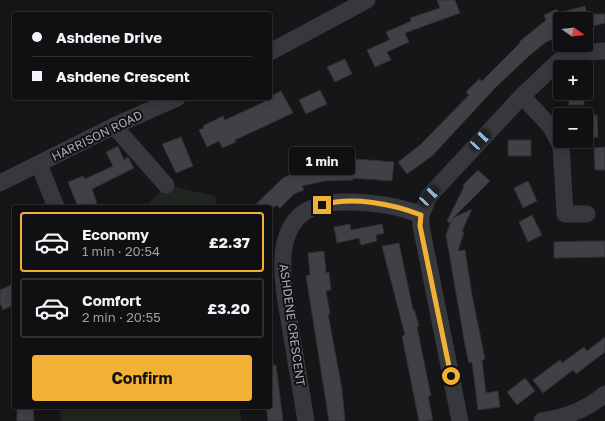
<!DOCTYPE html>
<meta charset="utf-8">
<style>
body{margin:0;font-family:"Golos Text",sans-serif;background:#1e1e20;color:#f1f3f6;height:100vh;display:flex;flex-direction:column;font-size:15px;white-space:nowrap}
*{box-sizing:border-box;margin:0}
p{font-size:13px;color:#9c9d9f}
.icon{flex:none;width:22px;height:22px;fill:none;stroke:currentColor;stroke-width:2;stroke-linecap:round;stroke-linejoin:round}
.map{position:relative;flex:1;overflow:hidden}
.panel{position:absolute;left:12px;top:205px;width:260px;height:204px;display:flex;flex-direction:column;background:#101012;border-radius:4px;box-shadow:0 2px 10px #0003,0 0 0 1px #303032}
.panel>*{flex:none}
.hud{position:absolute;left:12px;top:12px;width:260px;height:88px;border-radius:4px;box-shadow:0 2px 10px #0003,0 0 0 1px #303032;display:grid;align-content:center;height:88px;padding:0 20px;background:#101012}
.needle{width:26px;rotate:105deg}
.controls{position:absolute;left:553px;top:12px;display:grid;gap:8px}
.controls a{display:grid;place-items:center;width:40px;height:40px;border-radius:4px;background:#101012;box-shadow:0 2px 10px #0003,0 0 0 1px #303032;font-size:20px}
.end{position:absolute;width:18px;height:18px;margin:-9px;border:5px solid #f2b134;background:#111;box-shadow:0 0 0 2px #111}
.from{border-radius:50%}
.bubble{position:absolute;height:28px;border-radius:4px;background:#101012;box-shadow:0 2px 10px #0003,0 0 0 1px #303032;font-size:13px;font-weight:700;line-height:28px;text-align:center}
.car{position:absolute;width:12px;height:24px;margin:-12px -6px;border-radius:5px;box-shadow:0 0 3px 1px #0007;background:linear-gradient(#222 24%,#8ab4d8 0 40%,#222 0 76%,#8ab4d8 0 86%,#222 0)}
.hud b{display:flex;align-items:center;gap:14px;height:38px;font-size:15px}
.hud b+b{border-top:1px solid #303032}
.hud i{width:10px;height:10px;background:#f1f3f6}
ul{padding:7px 0 0;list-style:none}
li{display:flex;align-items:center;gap:12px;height:60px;margin:0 8px 6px;padding:0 12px;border:2px solid #303032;border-radius:4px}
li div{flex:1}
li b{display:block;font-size:15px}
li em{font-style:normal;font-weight:700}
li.active{border-color:#f2b134}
li>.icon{width:36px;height:36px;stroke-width:1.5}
.action{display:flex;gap:8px;margin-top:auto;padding:8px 20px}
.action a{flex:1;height:46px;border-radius:4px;background:#f2b134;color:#111;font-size:16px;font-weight:700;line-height:46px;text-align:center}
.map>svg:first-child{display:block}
.green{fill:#1e261f}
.building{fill:#404145;stroke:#303034}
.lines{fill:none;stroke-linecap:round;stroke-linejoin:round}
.minor{stroke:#37383d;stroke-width:17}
.route{stroke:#f2b134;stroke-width:5}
.labels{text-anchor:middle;stroke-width:4;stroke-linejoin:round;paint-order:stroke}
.street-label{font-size:12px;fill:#a8adb8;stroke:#111113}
</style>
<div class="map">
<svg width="605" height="421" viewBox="0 0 605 421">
<rect width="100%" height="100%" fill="#161618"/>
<g class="green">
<polygon points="166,185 215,196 217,207 145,207"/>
<polygon points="60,407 239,407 241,421 61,421"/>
</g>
<g class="building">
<polygon points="437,0 455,0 460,13 405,33 409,42 387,52 391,60 375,67 367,50 391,39 389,39 386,32 411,21 410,18 440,8"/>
<polygon points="585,6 587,14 605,14 605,23 586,28 586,19 560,19 560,36 546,42 530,55 496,87 432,156 407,174 398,162 420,145 469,95 466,92 479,79 482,81 520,43 519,42 546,20 544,15 557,9 558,13"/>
<polygon points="345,59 352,74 335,82 327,67"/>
<polygon points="320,90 327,104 306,114 299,100"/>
<polygon points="281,91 293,113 235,140 236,142 222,148 219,141 207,147 199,130 204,128 203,126 223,116 225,120 268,100 267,98"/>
<rect x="569" y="93" width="15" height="12"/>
<polygon points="586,115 597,115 598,137 586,138"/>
<polygon points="181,137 193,166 176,173 162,144"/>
<rect x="508" y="140" width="23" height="16"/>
<polygon points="118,146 124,160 128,157 134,168 92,189 98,207 78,207 68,182 83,176 85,179 113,166 106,152"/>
<polygon points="605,147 605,170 595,170 594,148"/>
<polygon points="343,158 394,162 392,181 353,178 353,180 325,181 302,186 304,190 294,194 280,208 276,205 275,207 253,207 283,178 293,173 293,171 312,163"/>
<polygon points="478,170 490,181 453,218 472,209 462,231 464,232 458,251 465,250 472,295 485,359 482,360 486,393 498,391 500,407 478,410 472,362 469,363 465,345 446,235 451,221 449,223 447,221 464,187 463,185"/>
<polygon points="528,181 537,201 523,208 514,188"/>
<polygon points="532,215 542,235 528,242 519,222"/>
<polygon points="350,224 351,230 382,224 384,233 376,235 377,241 361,245 359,238 337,243 334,227"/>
<polygon points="585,241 605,241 605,257 554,258 554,242"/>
<polygon points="399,243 413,310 414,309 419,326 417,327 431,396 428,396 433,420 426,421 419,421 402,336 405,335 382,246"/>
<polygon points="324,251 326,273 329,272 331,290 326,291 330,314 328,314 342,389 345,421 329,421 306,276 310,275 308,253"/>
<polygon points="11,285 14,291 14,305 3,310 0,303 0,290"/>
<polygon points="605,337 605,352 576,374 573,370 543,393 533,380 560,360 562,363 584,347 587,351"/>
<polygon points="270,365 276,365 283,421 268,421 266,407 270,407"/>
<polygon points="525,378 535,391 517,405 507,392"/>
<polygon points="17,407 33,407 34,421 17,421"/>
</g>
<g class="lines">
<g class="minor">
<polyline points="270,52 367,0"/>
<polyline points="522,96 551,127 561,146 565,214 587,214"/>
<polyline points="114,126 166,185"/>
<polyline points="39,164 56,207"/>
<polyline points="0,183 114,126 177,98"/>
<path d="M306 421C301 391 296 361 291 331 282 278 264 203 344 202 370 202 397 205 421 215"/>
<polyline points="460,421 421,226 421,215 429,196 522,96 558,62 577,53 605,51"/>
<path d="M542 421C566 417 586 410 605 394"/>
</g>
</g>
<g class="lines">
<path class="route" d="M322 205C352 196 393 204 421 215L420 226 451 376"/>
</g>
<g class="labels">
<g class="street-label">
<text transform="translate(97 136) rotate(-26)" y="4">HARRISON ROAD</text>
<text transform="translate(292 325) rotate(82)" y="4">ASHDENE CRESCENT</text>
</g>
</g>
</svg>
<div class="controls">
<a><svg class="needle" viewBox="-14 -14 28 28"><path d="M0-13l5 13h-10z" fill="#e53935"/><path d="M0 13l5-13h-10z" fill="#9c9d9f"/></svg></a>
<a>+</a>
<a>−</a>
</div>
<i class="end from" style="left:451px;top:376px"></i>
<i class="end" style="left:322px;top:205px"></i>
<div class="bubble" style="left:289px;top:147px;width:66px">1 min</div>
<i class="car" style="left:480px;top:140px;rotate:43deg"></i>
<i class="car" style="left:429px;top:196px;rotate:43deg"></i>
<div class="hud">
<b><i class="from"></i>Ashdene Drive</b>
<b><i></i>Ashdene Crescent</b>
</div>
<section class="panel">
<ul>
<li class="active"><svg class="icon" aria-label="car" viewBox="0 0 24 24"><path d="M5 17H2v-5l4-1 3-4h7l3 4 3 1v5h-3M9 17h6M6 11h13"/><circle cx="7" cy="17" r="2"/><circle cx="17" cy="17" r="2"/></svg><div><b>Economy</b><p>1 min · 20:54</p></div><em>£2.37</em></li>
<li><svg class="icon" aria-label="car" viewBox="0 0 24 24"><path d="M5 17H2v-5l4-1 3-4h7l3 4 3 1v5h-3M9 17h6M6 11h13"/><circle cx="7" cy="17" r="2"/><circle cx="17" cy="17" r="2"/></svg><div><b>Comfort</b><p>2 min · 20:55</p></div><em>£3.20</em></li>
</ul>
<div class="action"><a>Confirm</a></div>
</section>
</div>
